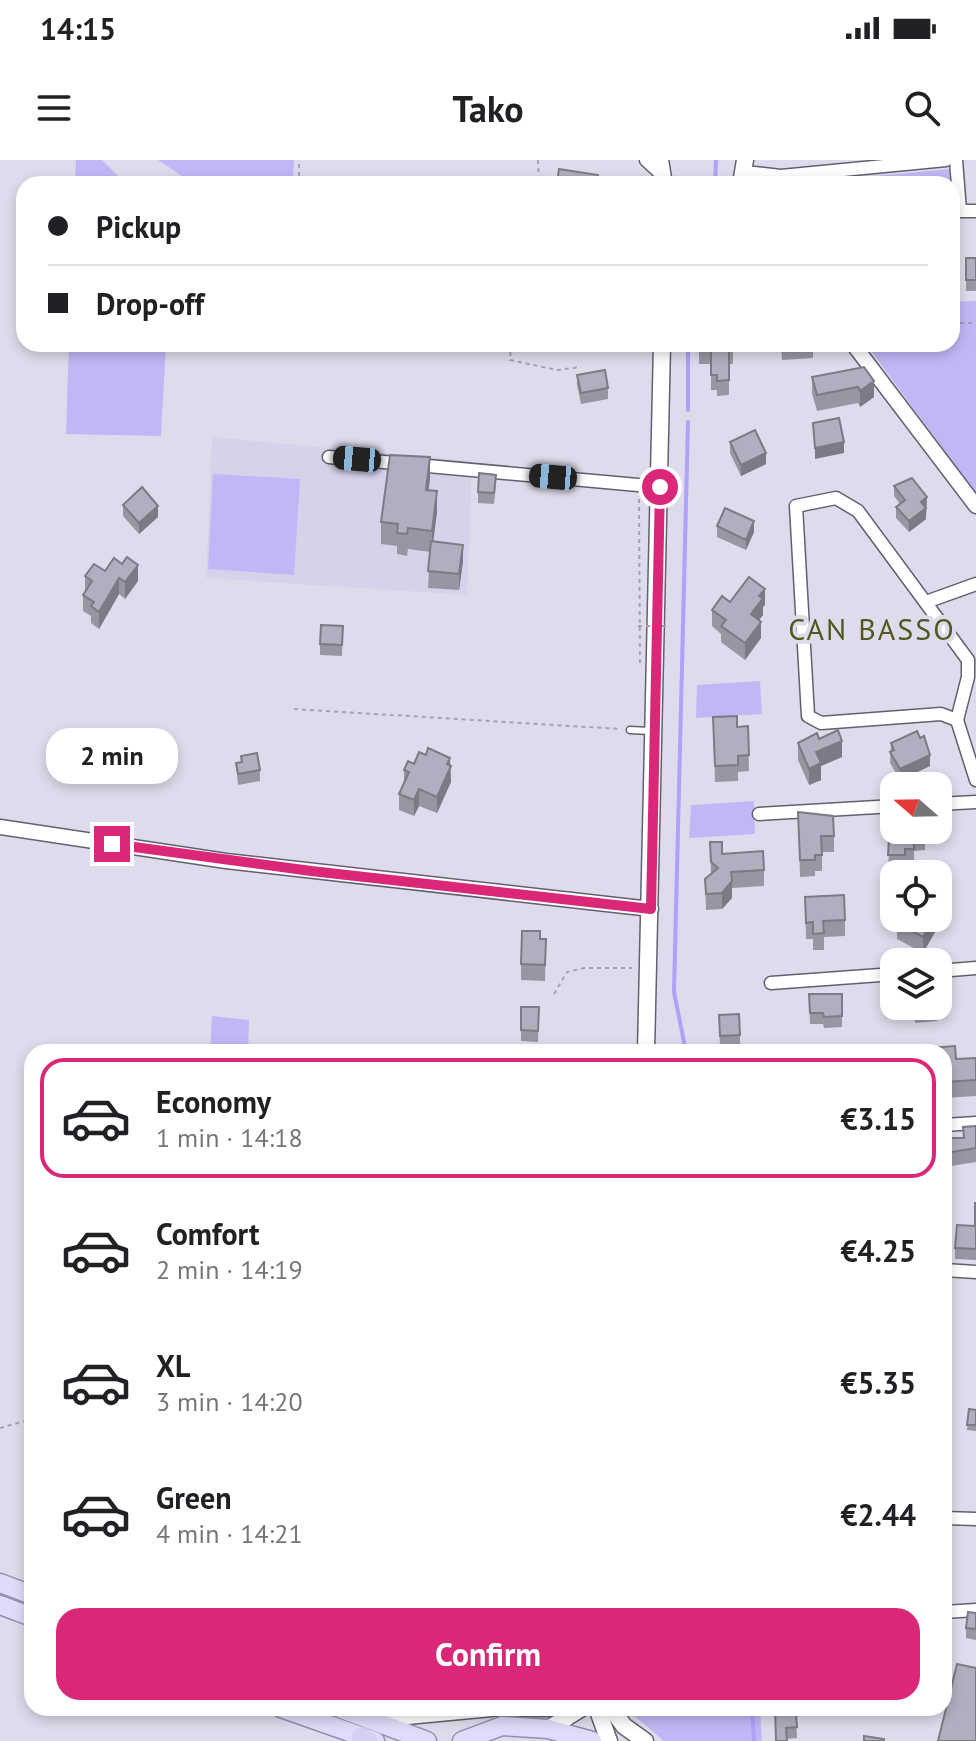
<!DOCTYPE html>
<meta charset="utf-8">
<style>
body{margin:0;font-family:"PT Sans",sans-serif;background:#f6f6f6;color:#202124;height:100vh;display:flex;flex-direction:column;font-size:30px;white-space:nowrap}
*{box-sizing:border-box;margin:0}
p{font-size:26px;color:#757577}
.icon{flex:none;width:44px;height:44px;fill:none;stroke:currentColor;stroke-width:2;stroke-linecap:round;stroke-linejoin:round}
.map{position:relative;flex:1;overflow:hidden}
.details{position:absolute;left:24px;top:884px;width:928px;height:672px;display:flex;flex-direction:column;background:#fff;border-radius:24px;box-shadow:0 4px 12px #0003}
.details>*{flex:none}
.hud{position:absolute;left:16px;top:16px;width:944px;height:176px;border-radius:24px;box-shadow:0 4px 12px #0003;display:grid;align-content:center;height:176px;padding:0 32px;background:#fff}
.needle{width:52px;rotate:290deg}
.tools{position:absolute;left:880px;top:612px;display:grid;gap:16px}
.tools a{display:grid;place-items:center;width:72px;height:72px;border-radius:16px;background:#fff;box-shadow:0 4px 12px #0003;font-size:40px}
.end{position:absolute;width:36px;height:36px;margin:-18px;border:10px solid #db2777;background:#fff;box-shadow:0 0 0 4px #fff}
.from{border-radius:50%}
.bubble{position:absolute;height:56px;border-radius:24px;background:#fff;box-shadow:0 4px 12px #0003;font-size:26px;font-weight:700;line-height:56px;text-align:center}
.car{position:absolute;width:24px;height:48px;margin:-24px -12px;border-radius:10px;box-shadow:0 0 6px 2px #0007;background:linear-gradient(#222 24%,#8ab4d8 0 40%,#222 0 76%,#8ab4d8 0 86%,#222 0)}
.hud b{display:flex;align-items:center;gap:28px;height:76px;font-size:30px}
.hud b+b{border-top:2px solid #e0e0e0}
.hud i{width:20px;height:20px;background:#202124}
ul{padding:14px 0 0;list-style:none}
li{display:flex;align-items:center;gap:24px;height:120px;margin:0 16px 12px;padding:0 16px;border:4px solid transparent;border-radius:24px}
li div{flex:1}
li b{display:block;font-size:30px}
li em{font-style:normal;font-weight:700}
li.current{border-color:#db2777}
li>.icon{width:72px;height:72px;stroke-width:1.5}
.button{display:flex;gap:16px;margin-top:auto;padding:16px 32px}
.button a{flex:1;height:92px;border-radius:24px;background:#db2777;color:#fff;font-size:32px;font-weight:700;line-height:92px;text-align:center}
.status{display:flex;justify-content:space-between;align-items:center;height:56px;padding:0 40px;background:#fff;direction:ltr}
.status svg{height:22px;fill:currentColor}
header{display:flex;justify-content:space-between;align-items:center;height:104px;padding:0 32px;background:#fff;font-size:36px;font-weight:700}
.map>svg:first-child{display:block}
.built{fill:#d6d2ea}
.green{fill:#c2b7f6}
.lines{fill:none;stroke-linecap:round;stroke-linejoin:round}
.stream{stroke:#b2a0f9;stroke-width:4}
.service-casing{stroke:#62606e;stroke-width:9}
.minor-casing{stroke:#62606e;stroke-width:15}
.tertiary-casing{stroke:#62606e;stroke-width:17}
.secondary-casing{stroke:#62606e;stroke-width:19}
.primary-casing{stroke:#928dae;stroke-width:21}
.trunk-casing{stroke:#928dae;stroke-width:23}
.path{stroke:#a4a2af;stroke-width:2;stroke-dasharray:4 4;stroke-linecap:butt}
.service{stroke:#fff;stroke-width:6}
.minor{stroke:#fff;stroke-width:12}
.tertiary{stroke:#fff;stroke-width:14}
.secondary{stroke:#fff;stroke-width:16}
.primary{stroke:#e0dbf8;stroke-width:18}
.trunk{stroke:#d6cff6;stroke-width:20}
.path-bridge{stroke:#a4a2af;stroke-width:2;stroke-dasharray:4 4;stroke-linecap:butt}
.wall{fill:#9896a4}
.shaded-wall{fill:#7c7a86}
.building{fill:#b1afbf;stroke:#7c7a86;stroke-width:2}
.route{stroke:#db2777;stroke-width:10}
.labels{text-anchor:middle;stroke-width:8;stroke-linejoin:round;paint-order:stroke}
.neighbourhood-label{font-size:30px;letter-spacing:2px;fill:#54571d;stroke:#dedcec}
</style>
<div class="status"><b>14:15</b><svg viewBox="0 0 49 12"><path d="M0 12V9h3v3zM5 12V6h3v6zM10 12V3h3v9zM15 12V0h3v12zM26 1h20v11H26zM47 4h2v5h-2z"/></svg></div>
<header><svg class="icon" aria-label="menu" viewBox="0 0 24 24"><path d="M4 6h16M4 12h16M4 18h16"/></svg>Tako<svg class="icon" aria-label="search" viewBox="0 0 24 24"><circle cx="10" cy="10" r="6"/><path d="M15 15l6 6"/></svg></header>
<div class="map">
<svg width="976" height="1581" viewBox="0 0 976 1581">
<rect width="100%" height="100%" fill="#dedcec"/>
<polygon class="built" points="212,277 472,301 467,435 206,418"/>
<g class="green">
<polygon points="76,0 102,0 122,20 134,24 75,24"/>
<polygon points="158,0 294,0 293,24 185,24 182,16"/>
<polygon points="950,9 951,24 790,24"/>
<polygon points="976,141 976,334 866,184 952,184 952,142"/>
<polygon points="69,184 166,184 161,276 66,274"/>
<polygon points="213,314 300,319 294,415 208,409"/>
<polygon points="760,521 762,554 696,558 697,525"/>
<polygon points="754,641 755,674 689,678 691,645"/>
<polygon points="212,856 249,860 248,892 210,892"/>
<polygon points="625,1548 760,1548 762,1581 664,1581"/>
</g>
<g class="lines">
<g class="stream">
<polyline points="715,24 716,0"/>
<polyline points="688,184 688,250"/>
<polyline points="686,892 674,832 688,262"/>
<polyline points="752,1548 754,1581"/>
</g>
<g class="service-casing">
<polyline id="service" points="630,570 650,571"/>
</g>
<g class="minor-casing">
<g id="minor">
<polyline points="646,0 660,13"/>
<polyline points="956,0 960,51 976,51"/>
<polyline points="745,12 781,16 946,0"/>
<polyline points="329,297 660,327"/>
<polygon points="836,338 858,351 968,500 968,517 957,560 941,554 821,563 808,556 796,346"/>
<polyline points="926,442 976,424"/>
<polyline points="957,560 976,620"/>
<polyline points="938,644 976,642"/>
<polyline points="759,654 894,646"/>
<polyline points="938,811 976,808"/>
<polyline points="771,823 894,814"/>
<polyline points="944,965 976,963"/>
<polyline points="944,1110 976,1112"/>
<polyline points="944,1358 976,1359"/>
<polyline points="944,1452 976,1450"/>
</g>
</g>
<g class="tertiary-casing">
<g id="tertiary">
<polyline points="853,184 976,346"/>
<polyline points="0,667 226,701 651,749"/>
</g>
</g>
<g class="secondary-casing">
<g id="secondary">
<polyline points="660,0 664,24"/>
<polyline points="741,24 745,0"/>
<polyline points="646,892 662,184"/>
<polyline points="499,1548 553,1548"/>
<polyline points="597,1548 609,1581"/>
<polyline points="611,1548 624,1566 645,1581"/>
<polyline points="375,1559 492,1548"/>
<polyline points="548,1569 582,1548"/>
</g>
</g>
<g class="primary-casing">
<g id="primary">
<polyline points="0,1423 32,1435"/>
<polyline points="0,1445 32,1457"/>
<polyline points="281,1548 375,1581"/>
<polyline points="339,1548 427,1581"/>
<polyline points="462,1581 502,1566 548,1569 592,1581"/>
</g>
</g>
<g class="trunk-casing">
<polyline id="trunk" points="362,1577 367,1581"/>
</g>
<g class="path">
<polyline points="538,0 539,24"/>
<polyline points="299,24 299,0"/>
<polyline points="952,163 976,163"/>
<polyline points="511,184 510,200 557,210 581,207"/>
<polyline points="639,339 640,505"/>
<polyline points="294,549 620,569"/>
<polyline points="554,834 567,812 584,808 632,808"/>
<polyline points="0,1268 32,1259"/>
</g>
<use href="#service" class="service"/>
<use href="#minor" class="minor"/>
<use href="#tertiary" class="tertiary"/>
<use href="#secondary" class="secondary"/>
<use href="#primary" class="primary"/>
<use href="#trunk" class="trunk"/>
<polyline class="path-bridge" points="638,466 670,466"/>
</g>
<g class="wall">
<rect x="966" y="98" width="10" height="33"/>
<polygon points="699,184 733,184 733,204 729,204 729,235 717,236 717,230 711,230 711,204 699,204"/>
<polygon points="781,184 813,184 813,198 782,200"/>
<polygon points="864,207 874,237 860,247 858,243 817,251 812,233 812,217"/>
<polygon points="577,215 608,228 608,239 581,244 577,225"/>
<polygon points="730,282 766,304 741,316 730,293"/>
<polygon points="430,319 428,330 437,352 433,381 463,401 459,430 428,428 430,392 408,389 407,396 397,394 397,386 381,384 381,362"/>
<polygon points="496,325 494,344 478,343 478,332"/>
<polygon points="894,326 927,348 926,349 926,359 909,372 896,358 896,347 900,344 894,336"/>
<polygon points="123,345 158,357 139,374 123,356"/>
<polygon points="717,366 754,372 746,390 717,377"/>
<polygon points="105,411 138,421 125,439 119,434 99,469 91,463 91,456 83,451 83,435 85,431 85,416"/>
<polygon points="730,442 765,445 763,447 763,455 759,460 761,478 745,500 721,482 721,474 712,466 712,450"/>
<polygon points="343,466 342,496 320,495 320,484"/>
<polygon points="713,557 737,567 748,566 749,611 738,612 738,621 715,622"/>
<polygon points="819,579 842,597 821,606 821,620 809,625 798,600 798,583"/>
<polygon points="891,583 930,606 900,620 890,603"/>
<polygon points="241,596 260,610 260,621 238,625 236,603 241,603"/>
<polygon points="414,604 450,605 451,622 437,653 419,646 414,656 399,650 399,634 404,622 404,610"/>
<polygon points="891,646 925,670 925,690 914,691 914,706 905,706 905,711 888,711"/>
<polygon points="798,652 834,676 834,692 822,692 822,711 815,711 815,716 800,717"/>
<polygon points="710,682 722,694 764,710 764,726 732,728 732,738 722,749 706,750 705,719 711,714"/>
<polygon points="805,737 845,760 845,776 824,777 824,790 813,790 813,779 806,779"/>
<polygon points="935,758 935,772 923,793 897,779 897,762"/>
<polygon points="546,779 545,821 521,820 521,804"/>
<polygon points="809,834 842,834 842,867 824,868 823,864 810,864"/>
<polygon points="944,838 937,861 915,863 914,846"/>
<polygon points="521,847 539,847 538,882 521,881"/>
<polygon points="719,855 740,875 740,886 720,887"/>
<polygon points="944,892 956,899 976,898 976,936 944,938"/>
<polygon points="976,966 976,1002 951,1006 951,1033 944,1033 944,978 963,978 963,967"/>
<polygon points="976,1043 976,1100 955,1099 955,1088 975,1066"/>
<polygon points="969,1249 976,1250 976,1271 967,1270"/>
<polygon points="976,1453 976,1480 966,1478 966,1468"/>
<polygon points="787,1555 796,1555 797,1578 786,1579"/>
</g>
<g class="shaded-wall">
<polygon points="874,221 874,237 860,247 860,231"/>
<polygon points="844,282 844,293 815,299 815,288"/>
<polygon points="766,293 766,304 741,316 741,305"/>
<polygon points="430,297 430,319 426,351 426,330"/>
<polygon points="437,331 437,352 432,392 432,371"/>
<polygon points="927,337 926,359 909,372 909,361 921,342"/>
<polygon points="158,346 158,357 139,374 139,363"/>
<polygon points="754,361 754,372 746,390 746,380"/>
<polygon points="463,385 463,401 459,430 459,414"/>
<polygon points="138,405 138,421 125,439 125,422"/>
<polygon points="119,418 119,434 99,469 99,452"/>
<polygon points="765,429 765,445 763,447 763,455 751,470 751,454 759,436"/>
<polygon points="761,462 761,478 745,500 745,483"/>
<polygon points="842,581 842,597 821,606 821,620 809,625 809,609 816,592"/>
<polygon points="930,595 930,606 900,620 900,609"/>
<polygon points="450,598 451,622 437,653 437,637"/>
<polygon points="419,629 419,646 414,656 414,640"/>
<polygon points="732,721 732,738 722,749 722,733"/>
<polygon points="928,758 935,758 935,772 923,793 923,777"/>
<polygon points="944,827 944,838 937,861 937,850"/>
</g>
<g class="building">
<polygon points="559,9 598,15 597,24 557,24"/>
<rect x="966" y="98" width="10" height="22"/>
<polygon points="699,184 733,184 733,189 729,189 729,220 717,221 717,215 711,215 711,190 699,190"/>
<polygon points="864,207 874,221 860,231 858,227 817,235 812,217"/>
<polygon points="605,210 608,228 581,233 577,215"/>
<polygon points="839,258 844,282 815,288 813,263"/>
<polygon points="755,270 766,293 741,305 730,282"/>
<polygon points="390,295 430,297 426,330 437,331 432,371 408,368 407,374 397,373 398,364 381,362"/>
<polygon points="479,313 496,315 494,333 478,332"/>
<polygon points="912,318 927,337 921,342 926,348 909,361 896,347 905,340 894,326"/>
<polygon points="142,327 158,346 139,363 123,345"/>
<polygon points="725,348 754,361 746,380 717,366"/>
<polygon points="431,381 463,385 459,414 428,411"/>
<polygon points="127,397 138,405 125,422 119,418 99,452 91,446 94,442 83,435 92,421 85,416 94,404 105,411 114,398 122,404"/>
<polygon points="749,417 765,429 759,436 763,438 751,454 761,462 745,483 721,466 726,460 712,450 722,436 730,442"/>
<polygon points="321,465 343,466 342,485 320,484"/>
<polygon points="737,556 737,567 748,566 749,595 738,596 738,605 715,606 713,557"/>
<polygon points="838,570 842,581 816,592 821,603 809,609 798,583 817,573 819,579"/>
<polygon points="917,571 920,578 924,576 930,595 900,609 890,592 894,590 891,583"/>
<polygon points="428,588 450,598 447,604 451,606 437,637 419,629 414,640 399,634 409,612 404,610 408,601 414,604 419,592 426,595"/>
<polygon points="257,593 260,610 238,614 236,603 242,602 241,596"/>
<polygon points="891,646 894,646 894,670 925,670 925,674 914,674 914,689 905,689 905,695 888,695"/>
<polygon points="798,652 833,656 834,676 821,676 822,695 815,695 815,700 800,700"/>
<polygon points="710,682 722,682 722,694 763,691 764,710 731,712 732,721 722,733 706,734 705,719 718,708 711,702"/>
<polygon points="844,735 845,760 823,761 824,773 813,774 813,762 806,763 805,737"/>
<polygon points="899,758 933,758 923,777 897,762"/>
<polygon points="522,771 540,771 540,779 546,779 545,805 521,804"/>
<polygon points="938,825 944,827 937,850 915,852 914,846 938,846"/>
<polygon points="809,834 842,834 842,856 824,857 823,853 810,853"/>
<polygon points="521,847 539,847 538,871 521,870"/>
<polygon points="739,854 740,875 720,876 719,855"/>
<polygon points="955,886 956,899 976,898 976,920 944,922 944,892 917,892 917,889"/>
<polygon points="877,890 877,892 858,892"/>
<polygon points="976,966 976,988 951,992 951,1019 944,1019 944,978 964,978 963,967"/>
<polygon points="975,1043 976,1043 976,1089 955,1088 957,1065 975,1066"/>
<polygon points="969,1249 976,1250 976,1265 967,1265"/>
<polygon points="968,1452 976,1453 976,1469 966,1468"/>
<polygon points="957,1504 976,1508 976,1581 938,1581"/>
<polygon points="775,1548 786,1548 787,1555 796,1555 797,1567 786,1568 787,1581 776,1581"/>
<polygon points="864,1576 884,1579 884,1581 864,1581"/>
</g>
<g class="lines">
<polyline class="route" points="112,684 311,711 651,749 660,327"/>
</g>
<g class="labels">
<g class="neighbourhood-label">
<text x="872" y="480">CAN BASSO</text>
</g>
</g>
</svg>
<div class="tools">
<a><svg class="needle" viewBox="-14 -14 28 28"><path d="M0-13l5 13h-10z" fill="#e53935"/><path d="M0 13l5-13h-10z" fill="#757577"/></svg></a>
<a><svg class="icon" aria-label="locate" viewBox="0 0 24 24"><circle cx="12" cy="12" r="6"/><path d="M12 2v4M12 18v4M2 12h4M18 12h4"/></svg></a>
<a><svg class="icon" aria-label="layers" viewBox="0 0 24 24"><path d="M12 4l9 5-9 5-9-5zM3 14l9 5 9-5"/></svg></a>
</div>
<i class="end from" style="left:660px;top:327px"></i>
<i class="end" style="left:112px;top:684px"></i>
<div class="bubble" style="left:46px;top:568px;width:132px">2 min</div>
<i class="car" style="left:357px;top:299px;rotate:275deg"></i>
<i class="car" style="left:553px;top:317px;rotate:275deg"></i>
<div class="hud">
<b><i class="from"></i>Pickup</b>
<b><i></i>Drop-off</b>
</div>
<section class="details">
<ul>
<li class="current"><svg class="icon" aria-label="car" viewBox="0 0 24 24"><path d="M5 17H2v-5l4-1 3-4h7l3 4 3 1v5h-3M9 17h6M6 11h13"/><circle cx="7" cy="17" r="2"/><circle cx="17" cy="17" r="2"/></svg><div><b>Economy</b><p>1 min · 14:18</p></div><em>€3.15</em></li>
<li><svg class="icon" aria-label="car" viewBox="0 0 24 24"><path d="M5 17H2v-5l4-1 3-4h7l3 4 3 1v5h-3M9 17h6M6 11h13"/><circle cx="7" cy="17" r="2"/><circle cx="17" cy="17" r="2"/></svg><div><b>Comfort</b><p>2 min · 14:19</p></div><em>€4.25</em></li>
<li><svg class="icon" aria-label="car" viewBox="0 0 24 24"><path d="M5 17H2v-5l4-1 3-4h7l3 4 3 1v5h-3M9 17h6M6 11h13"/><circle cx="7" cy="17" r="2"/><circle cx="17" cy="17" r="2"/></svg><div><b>XL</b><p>3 min · 14:20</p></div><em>€5.35</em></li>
<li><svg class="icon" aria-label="car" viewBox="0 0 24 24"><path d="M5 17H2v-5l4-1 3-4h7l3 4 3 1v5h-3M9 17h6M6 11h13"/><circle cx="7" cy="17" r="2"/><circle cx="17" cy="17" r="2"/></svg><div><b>Green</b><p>4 min · 14:21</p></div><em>€2.44</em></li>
</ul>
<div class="button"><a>Confirm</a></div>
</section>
</div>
